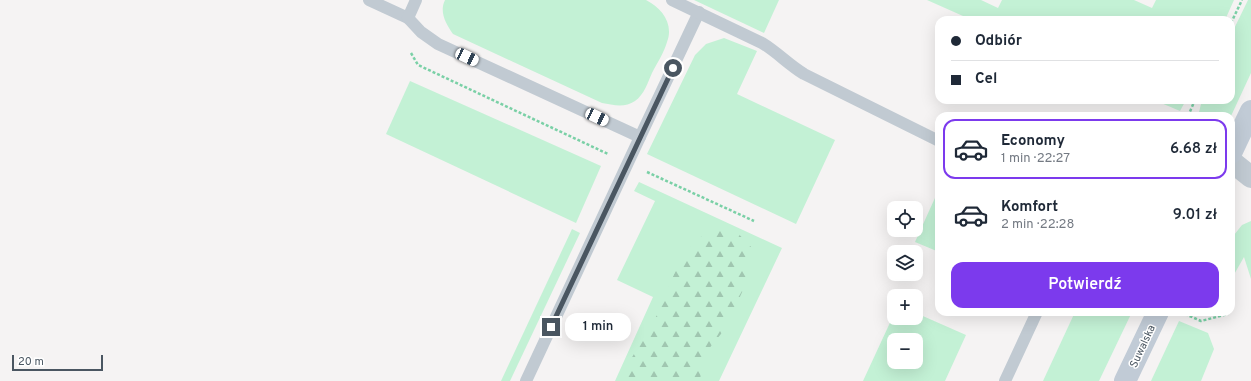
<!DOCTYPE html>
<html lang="pl">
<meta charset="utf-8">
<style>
body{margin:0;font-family:Overpass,sans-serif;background:#f6f6f7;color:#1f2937;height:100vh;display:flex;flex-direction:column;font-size:15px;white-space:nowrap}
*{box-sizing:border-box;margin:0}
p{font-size:13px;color:#747a83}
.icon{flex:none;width:22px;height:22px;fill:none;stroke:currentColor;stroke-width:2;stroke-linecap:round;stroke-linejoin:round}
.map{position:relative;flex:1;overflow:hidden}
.side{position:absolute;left:935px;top:112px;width:300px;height:204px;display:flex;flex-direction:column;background:#fff;border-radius:12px;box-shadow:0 4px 16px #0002}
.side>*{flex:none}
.top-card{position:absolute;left:935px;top:16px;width:300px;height:88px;border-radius:12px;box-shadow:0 4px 16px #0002;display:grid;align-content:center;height:88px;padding:0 16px;background:#fff}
.fabs{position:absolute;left:887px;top:201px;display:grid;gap:8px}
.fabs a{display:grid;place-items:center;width:36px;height:36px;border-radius:8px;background:#fff;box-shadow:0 4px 16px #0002;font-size:20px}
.scale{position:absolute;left:12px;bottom:10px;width:91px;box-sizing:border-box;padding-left:4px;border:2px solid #4a5661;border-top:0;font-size:11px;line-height:14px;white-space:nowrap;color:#4a5661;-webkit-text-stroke:3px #fff;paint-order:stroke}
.end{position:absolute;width:18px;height:18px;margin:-9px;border:5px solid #4a5661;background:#fff;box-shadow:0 0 0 2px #fff}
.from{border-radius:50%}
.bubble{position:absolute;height:28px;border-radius:12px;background:#fff;box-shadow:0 4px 16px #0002;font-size:13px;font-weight:600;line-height:28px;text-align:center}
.car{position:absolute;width:12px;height:24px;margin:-12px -6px;border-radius:5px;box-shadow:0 0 3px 1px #0007;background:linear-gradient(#fff 24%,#345 0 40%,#fff 0 76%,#345 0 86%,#fff 0)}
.top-card b{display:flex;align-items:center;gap:14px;height:38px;font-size:15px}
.top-card b+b{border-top:1px solid #e0e1e3}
.top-card i{width:10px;height:10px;background:#1f2937}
ul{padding:7px 0 0;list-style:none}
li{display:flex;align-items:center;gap:12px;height:60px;margin:0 8px 6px;padding:0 8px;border:2px solid transparent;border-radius:12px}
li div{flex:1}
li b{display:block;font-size:15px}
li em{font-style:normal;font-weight:600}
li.active{border-color:#7c3aed}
li>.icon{width:36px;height:36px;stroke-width:1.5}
.primary-button{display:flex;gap:8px;margin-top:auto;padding:8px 16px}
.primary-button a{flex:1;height:46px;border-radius:12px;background:#7c3aed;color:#fff;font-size:16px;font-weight:600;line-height:46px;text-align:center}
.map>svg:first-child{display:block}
.grass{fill:#c3f1d5;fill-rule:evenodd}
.forest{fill:url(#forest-firs)}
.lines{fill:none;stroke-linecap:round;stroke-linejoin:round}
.path{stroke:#7ad0a6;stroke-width:2.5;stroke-dasharray:3 2;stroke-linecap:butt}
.lane{stroke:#c1cad2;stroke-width:12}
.street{stroke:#c1cad2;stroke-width:22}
.secondary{stroke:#c1cbd6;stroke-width:22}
.route{stroke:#4a5661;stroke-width:5}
.labels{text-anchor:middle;stroke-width:3;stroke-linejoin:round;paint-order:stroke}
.street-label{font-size:11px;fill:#4a5661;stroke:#fff}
</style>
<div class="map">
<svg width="1251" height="381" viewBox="0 0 1251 381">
<defs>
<pattern id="forest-firs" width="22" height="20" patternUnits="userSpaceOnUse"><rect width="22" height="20" fill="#c3f1d5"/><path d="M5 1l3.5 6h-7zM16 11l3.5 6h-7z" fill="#a0c6b0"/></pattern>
</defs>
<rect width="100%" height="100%" fill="#f5f3f3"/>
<g class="grass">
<path d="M445 0H646C662 8 674 24 667 42 664 53 657 63 652 73 648 82 644 95 635 101 625 108 613 105 602 103L453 34C446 24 439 12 445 0Z"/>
<polygon points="694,0 779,0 764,33"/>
<polygon points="927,0 981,0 998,8 1002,0 1134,0 1152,8 1156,0 1234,0 1225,20 972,20"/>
<polygon points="1248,0 1251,0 1251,73 1231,116 1198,116 1202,100 1231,100 1231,35"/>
<polygon points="724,38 757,51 737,94 835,140 796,224 647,154 695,55 706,44"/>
<polygon points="410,81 601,166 576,223 386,134"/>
<polygon points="1154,100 1186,100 1180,111"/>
<polygon points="639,182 782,248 719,381 615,381 653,297 617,280 655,201 634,191"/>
<polygon points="939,189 939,252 915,242"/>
<polygon points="1251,221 1251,279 1244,257 1232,278 1231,246 1234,235 1242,225"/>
<polygon points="572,229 580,233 510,381 501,381"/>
<polygon points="1075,312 1132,312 1099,381 1043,381"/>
<path d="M916 313 966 335 945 381H863L894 314V318H916ZM894 340H916V362H894Z"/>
<polygon points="1179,321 1208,333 1214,349 1201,381 1151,381"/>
</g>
<polygon class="forest" points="732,227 753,249 744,288 725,329 703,356 700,381 618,381 657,315 682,255 706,232"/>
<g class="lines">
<g class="path">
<polyline points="1231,23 1242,0"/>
<polyline points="411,53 418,65 608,154"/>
<polyline points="1188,116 1195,100"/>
<polyline points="647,172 754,221"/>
<polyline points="1185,314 1201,321 1228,314"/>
</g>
<g class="lane">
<polyline points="369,0 408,18"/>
<polyline points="416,0 408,18 421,32 438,44 640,137 699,12"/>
<path d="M672 0 762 43C777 52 789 65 804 74L939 141"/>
<polyline points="526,381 640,137"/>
<polyline points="1005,381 1037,312"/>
</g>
<polyline class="street" points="1231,161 1251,177"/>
<g class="secondary">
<polyline points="1231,153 1251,111"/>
<polyline points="1125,381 1158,312"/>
</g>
</g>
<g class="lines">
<polyline class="route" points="551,327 673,68"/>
</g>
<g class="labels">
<g class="street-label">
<text transform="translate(1142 346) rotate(-65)" y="4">Suwalska</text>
</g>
</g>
</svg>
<div class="fabs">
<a><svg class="icon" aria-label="locate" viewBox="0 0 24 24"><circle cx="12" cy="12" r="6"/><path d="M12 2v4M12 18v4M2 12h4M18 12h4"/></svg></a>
<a><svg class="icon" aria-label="layers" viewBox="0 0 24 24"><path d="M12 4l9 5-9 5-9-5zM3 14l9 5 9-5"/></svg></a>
<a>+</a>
<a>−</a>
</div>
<div class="scale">20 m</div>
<i class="end from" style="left:673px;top:68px"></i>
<i class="end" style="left:551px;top:327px"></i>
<div class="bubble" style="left:565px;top:313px;width:66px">1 min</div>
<i class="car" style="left:467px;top:57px;rotate:115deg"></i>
<i class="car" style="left:597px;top:117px;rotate:115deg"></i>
<div class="top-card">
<b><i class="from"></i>Odbiór</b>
<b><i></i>Cel</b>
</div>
<section class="side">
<ul>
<li class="active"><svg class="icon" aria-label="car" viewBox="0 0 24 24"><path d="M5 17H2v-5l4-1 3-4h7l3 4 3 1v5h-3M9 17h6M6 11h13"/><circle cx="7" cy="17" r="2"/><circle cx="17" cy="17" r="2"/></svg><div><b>Economy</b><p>1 min · 22:27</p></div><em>6.68 zł</em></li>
<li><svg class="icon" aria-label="car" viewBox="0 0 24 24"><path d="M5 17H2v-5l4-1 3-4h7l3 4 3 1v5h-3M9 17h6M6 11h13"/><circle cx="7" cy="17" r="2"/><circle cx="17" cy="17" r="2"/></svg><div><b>Komfort</b><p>2 min · 22:28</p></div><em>9.01 zł</em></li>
</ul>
<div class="primary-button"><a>Potwierdź</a></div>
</section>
</div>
